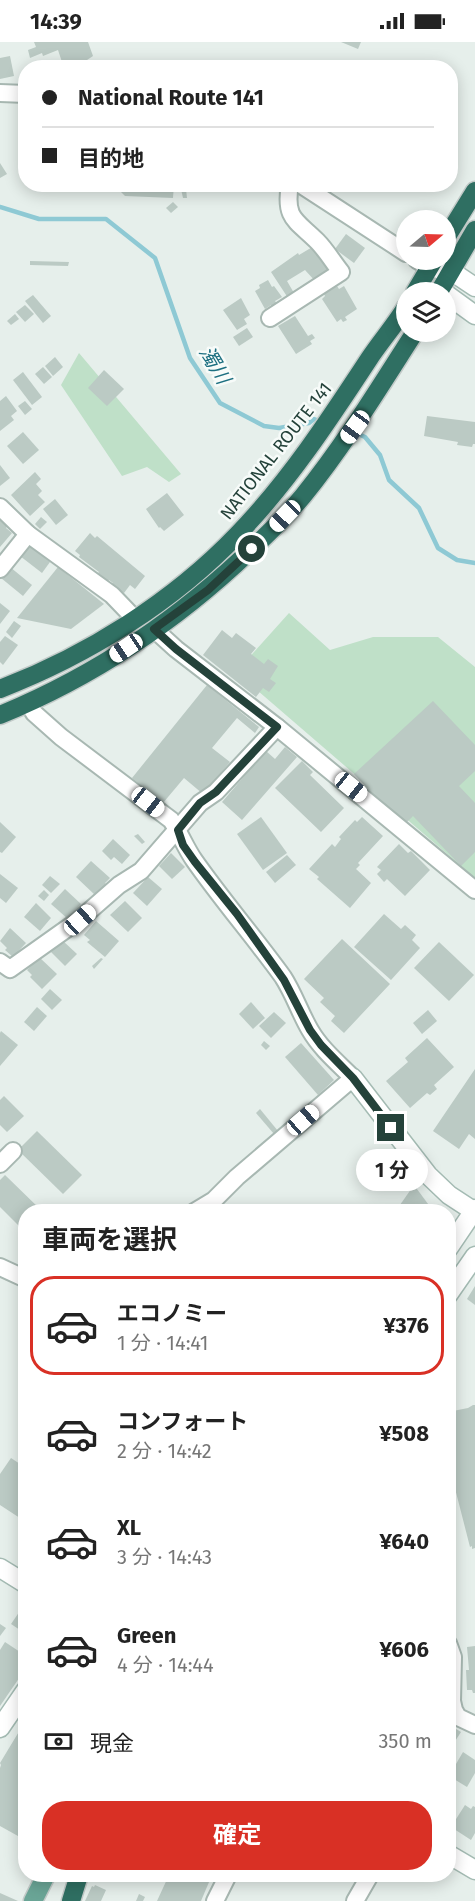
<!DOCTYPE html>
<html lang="ja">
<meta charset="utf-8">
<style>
body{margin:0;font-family:"Fira Sans","Noto Sans JP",sans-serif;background:#f2f2f2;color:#222;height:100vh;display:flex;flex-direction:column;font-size:22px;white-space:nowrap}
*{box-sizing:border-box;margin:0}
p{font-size:20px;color:#767676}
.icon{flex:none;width:33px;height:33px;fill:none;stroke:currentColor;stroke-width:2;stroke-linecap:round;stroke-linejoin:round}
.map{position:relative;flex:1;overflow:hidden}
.sheet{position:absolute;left:18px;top:1162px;width:438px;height:678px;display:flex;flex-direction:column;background:#fff;border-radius:24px;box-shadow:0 3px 15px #0003}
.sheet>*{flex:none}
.guide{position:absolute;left:18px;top:18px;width:440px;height:132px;border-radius:24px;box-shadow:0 3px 15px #0003;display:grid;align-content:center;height:132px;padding:0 24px;background:#fff}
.needle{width:39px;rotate:71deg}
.fabs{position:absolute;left:396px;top:168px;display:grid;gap:12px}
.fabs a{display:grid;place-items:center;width:60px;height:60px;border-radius:50%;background:#fff;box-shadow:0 3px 15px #0003;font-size:30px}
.end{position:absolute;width:27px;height:27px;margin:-14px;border:8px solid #24423a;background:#fff;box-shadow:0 0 0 3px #fff}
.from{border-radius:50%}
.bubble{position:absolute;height:42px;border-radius:21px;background:#fff;box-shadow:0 3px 15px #0003;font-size:20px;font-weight:700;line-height:42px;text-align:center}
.car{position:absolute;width:18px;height:36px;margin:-18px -9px;border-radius:8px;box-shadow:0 0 4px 2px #0007;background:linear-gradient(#fff 24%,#345 0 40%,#fff 0 76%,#345 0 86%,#fff 0)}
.guide b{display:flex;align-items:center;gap:21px;height:57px;font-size:22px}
.guide b+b{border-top:2px solid #e0e0e0}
.guide i{width:15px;height:15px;background:#222}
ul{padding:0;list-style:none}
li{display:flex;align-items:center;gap:18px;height:99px;margin:0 12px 9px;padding:0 12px;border:3px solid transparent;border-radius:24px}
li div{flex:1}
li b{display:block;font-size:22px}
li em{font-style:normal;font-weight:700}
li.current{border-color:#d93025}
li>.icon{width:54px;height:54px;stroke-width:1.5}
h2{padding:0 24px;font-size:27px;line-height:72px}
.pay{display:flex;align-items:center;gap:15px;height:66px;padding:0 24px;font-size:22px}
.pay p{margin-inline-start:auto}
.action{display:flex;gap:12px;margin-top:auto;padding:12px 24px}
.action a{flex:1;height:69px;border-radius:24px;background:#d93025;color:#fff;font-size:24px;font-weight:700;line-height:69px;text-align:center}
.status{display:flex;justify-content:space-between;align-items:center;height:42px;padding:0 30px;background:#fff;direction:ltr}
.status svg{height:16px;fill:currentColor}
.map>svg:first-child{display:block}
.green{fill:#bfe0c8}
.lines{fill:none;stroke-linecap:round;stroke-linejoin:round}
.stream{stroke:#8ec9d4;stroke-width:4.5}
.building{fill:#bbcac4}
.street-casing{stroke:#a8b8b2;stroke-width:20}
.secondary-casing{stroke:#a4bbb3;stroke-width:21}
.primary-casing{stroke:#c2cac8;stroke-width:21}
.highway-casing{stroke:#c2cac8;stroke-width:21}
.street{stroke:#fff;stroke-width:16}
.secondary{stroke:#fff;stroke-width:18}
.primary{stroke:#6aa596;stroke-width:18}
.highway{stroke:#2f6f62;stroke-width:18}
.route{stroke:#24423a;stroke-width:8}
.labels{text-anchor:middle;stroke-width:5;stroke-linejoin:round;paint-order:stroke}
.street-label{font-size:18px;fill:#24423a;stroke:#f7fbf9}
.water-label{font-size:20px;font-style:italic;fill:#1c6f80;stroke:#f7fbf9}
</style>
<div class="status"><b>14:39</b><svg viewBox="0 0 49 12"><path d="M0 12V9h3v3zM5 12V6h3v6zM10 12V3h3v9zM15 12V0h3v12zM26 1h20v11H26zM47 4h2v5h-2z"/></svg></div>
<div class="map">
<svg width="475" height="1859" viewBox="0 0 475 1859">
<rect width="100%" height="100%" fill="#e6efeb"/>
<g class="green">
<polygon points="79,311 181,432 169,440 147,425 122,434 61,343"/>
<polygon points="289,571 330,608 373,595 438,595 475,625 475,836 236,630"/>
</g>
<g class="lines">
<g class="stream">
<polyline points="0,165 39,177 106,177 155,216 190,316 220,361 264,384 279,386 309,381 314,377 322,380"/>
<polyline points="356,391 365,395 380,413 389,438 419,466 438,506 457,518 475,521"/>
</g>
</g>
<g class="building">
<polygon points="34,0 88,0 93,14 75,26 73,26 72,22 64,26 58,8 43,14 42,11 30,16 28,8 36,5"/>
<polygon points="341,0 361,0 358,7"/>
<polygon points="10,14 14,34 0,37 0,16"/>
<rect x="100" y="22" width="15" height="4"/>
<polygon points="0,121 7,132 0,136"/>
<polygon points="113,142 174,142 173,156 125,154"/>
<polygon points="329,142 347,142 345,150 329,146"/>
<polygon points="181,147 186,147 187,156 183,156"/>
<polygon points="173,160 178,165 171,171 166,166"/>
<polygon points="346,192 365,206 354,221 335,207"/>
<polygon points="314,204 330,229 316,240 305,228 287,239 294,251 290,259 271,230 298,211 299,213"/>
<polygon points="30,219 69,220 68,224 30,223"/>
<polygon points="268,238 272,245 274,244 282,255 275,259 278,263 272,266 271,263 265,267 255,249 260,246 259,243"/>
<polygon points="337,244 339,247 344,244 357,267 345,275 347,278 343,280 341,277 337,280 322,257 325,254 324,252"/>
<polygon points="33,253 51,274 43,281 25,259"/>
<polygon points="241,256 250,273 244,277 247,282 237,288 223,268"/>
<polygon points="25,263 34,272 25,280 16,270"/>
<polygon points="15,272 19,277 11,283 7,279"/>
<polygon points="295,274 308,294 312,292 315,296 310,299 312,302 296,312 278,284"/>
<polygon points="247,286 253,295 239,304 233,295"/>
<polygon points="55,315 63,325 53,334 45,324"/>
<polygon points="43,325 52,335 44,342 35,332"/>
<polygon points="104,328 124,347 107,364 88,346"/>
<polygon points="23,330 42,355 32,363 13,338"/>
<polygon points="6,354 17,369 11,374 14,378 0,389 0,359"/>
<polygon points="25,359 32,367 25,373 18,364"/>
<polygon points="427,374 475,380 475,402 473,402 472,405 457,403 458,400 424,394"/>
<polygon points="23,390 39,408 23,422 7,404"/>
<polygon points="0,423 10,436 0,444"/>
<polygon points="35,430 41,437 36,442 42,449 38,453 45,460 30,474 11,453"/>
<polygon points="167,451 184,473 164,489 160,485 159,486 146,467"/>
<polygon points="55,457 68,473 56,483 43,467"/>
<polygon points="41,475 47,480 40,487 35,482"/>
<polygon points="0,476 8,483 6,486 12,491 0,505"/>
<polygon points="90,491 95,496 97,494 145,534 135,547 130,543 124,551 118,548 112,542 113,541 109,538 108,539 98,531 99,530 79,515 80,513 75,509"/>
<polygon points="29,503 50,520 42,531 20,514"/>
<polygon points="10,525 32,543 23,554 1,536"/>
<polygon points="58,525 104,562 71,587 17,576"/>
<polygon points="0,561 10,569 0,582"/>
<polygon points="14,579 21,584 12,596 6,590"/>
<polygon points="222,588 232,596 236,591 256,606 251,612 264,622 268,617 278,624 270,637 276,641 269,650 263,646 256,655 203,613"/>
<polygon points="5,594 18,603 3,623 0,620 0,600"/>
<polygon points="207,643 259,685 255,691 237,676 212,706 230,720 203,752 184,736 163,761 132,736"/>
<polygon points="433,659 475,703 475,729 459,744 475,761 475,810 461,824 413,774 403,784 354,732"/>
<polygon points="285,705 297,715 242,778 222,760 266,709 275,717"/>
<polygon points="302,719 313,730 310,733 344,766 321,790 275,746"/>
<polygon points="261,775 287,811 263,828 237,792"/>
<polygon points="362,775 383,794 358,821 360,823 356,827 371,841 350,866 317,837 319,835 309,827 332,802 335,805 341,797 339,795 355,778 357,780"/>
<polygon points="0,780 16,795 2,811 0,810"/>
<polygon points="138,792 145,800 142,802 134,794"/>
<polygon points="113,797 130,813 122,822 114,815 111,818 102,809"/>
<polygon points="399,802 408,811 411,809 430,828 405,854 387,837 384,840 377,832 381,828 377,825"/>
<polygon points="171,811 185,825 172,837 159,824"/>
<polygon points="287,813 296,823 275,841 266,830"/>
<polygon points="91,819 110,836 105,841 107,843 95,853 76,835"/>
<polygon points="0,832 18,846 6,861 0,856"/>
<polygon points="50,834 60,842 51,851 42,843"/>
<polygon points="148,835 162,847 147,864 133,851"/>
<polygon points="65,847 81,862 68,877 51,862"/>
<polygon points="44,848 49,853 44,859 38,854"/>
<polygon points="125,859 142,876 128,890 110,873"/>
<polygon points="36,861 51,876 40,889 24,875"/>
<polygon points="384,872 401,887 405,883 416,893 412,898 420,906 391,938 354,905"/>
<polygon points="96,879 119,899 105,915 87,900 90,898 84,893"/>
<polygon points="10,886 26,901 13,915 5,908 7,906 0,899"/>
<polygon points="342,897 390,942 344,991 331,979 335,974 320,960 324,956 304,937"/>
<polygon points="62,898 77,912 65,924 51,910"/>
<polygon points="439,900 474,933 449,959 414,926"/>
<polygon points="39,915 57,932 42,947 30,935 32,933 27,928"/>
<polygon points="101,916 103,917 94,927 92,924"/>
<polygon points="50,947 62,958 52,968 41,957"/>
<polygon points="251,960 265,976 253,987 239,972"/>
<polygon points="37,965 47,974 34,989 24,980"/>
<polygon points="428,968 437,979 422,992 413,981"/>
<polygon points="274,970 286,981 271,996 259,984"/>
<polygon points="1,989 18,1003 0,1024 0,991"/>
<polygon points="427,996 454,1025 434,1043 437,1047 430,1053 427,1051 410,1066 386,1039 408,1020 405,1016"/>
<polygon points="264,999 270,1004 266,1008 261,1003"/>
<polygon points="301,1001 334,1038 318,1053 285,1015"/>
<polygon points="475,1027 475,1097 469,1092 459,1107 433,1089"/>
<polygon points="4,1054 24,1074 7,1090 0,1083 0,1058"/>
<polygon points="260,1067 278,1089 274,1092 256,1071"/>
<polygon points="37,1089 82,1133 63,1152 18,1108"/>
<polygon points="5,1133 43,1170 26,1170 26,1191 0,1165 0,1138"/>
<polygon points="414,1143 434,1170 395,1170"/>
<polygon points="475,1244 475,1263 467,1257"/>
<polygon points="473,1363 475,1363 475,1506 472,1507 472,1504 470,1505 448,1419 448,1370 468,1366"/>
<polygon points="11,1416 26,1426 26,1480 0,1463 0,1432"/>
<polygon points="24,1563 26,1565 26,1592 11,1582"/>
<polygon points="0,1582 6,1586 0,1594"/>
<polygon points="5,1600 26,1614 26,1626 0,1664 0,1608"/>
<polygon points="475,1604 475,1651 473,1651 472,1648 467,1648 466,1628 469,1628 467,1605"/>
<polygon points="26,1678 26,1731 22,1738 26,1740 26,1780 18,1794 0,1784 0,1726 1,1723 0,1721"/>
<polygon points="448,1682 461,1690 450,1707 448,1707"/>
<polygon points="463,1710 475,1718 475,1731 467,1745 449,1734"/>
<polygon points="465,1763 471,1767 473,1764 475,1765 475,1791 471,1798 451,1785"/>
<polygon points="169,1833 212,1833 201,1859 157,1859"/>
<polygon points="95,1843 106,1848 101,1859 85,1859 92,1844 94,1845"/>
<polygon points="0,1851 18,1859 0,1859"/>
<polygon points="139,1852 145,1855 143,1859 136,1859"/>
</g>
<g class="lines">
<g class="street-casing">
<g id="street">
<polyline points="0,51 26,52"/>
<polyline points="300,142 406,211"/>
<polyline points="417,218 430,226"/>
<path d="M270 276 341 230C333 220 326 208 317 199 296 178 284 177 290 142"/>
<polyline points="0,465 28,492 112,553 135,577"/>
<polyline points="0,527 28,492"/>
<polyline points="154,587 176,607 277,685 475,848"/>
<path d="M28 661 34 671 61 695 171 778C180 791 185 805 194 818 222 858 254 895 283 935 294 952 300 971 310 988 321 1007 338 1021 353 1036L237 1135 214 1158 194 1170"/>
<polyline points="0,920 10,927 79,878 119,843 141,829 200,761 216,750 277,685"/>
<polyline points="0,1122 13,1109"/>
<polyline points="0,1225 26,1237"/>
<polyline points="448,1601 453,1615 452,1659 454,1668 458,1675 475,1683"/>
<polyline points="215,1859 228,1833"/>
<polyline points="355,1859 370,1833"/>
</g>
</g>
<g class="secondary-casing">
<g id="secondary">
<polyline points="438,227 451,229 475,245"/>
<polyline points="446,252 475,273"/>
<polyline points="353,1036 428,1133 449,1153 475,1170"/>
<polyline points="448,1207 475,1167"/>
<polyline points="448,1253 475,1214"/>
<polyline points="0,1526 26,1542"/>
<polyline points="0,1686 26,1648"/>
<polyline points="448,1812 475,1828"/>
</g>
</g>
<g class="primary-casing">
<polyline id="primary" points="33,1859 46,1833"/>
</g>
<g class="highway-casing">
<g id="highway">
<polyline points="446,196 475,149"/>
<polyline points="415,250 434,218"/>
<polyline points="439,250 475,188"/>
<path d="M0 647C88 613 173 560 238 492 289 439 329 378 369 317 381 299 395 283 406 265"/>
<path d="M0 673C95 634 182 575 256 503 272 488 288 472 303 454 345 402 379 346 415 290"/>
<polyline points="71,1859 79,1833"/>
</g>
</g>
<use href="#street" class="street"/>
<use href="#secondary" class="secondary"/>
<use href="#primary" class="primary"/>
<use href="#highway" class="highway"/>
</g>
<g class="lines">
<polyline class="route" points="252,507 208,548 154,587 176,607 277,685 216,750 200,761 178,788 183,803 195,820 237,872 284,938 310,988 321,1003 353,1036 391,1086"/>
</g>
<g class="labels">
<g class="street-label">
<text transform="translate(276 409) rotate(-52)" y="6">NATIONAL ROUTE 141</text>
</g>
<g class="water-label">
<text transform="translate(215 323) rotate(59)" y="7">濁川</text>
</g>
</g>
</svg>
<div class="fabs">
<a><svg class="needle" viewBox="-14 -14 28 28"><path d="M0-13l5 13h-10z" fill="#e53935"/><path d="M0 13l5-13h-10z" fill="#767676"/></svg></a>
<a><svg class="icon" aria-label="layers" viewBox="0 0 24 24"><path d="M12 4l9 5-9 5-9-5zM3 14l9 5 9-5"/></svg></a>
</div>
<i class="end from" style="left:252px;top:507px"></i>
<i class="end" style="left:391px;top:1086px"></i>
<div class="bubble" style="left:356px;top:1107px;width:72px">1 分</div>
<i class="car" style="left:355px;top:385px;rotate:216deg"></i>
<i class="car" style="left:285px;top:474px;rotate:224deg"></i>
<i class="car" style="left:126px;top:606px;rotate:236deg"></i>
<i class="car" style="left:351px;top:745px;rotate:129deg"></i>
<i class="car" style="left:148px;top:760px;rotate:128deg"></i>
<i class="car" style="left:80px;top:878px;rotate:48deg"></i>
<i class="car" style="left:303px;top:1078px;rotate:49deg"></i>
<div class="guide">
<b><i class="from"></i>National Route 141</b>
<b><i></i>目的地</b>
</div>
<section class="sheet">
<h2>車両を選択</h2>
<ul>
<li class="current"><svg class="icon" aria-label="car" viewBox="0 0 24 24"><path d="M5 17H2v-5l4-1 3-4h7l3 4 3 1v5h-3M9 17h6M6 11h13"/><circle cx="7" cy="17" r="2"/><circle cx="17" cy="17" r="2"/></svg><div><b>エコノミー</b><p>1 分 · 14:41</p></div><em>¥376</em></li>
<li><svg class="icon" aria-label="car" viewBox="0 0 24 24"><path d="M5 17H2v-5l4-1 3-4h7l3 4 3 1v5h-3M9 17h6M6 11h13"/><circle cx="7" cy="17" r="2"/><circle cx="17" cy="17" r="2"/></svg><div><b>コンフォート</b><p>2 分 · 14:42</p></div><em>¥508</em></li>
<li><svg class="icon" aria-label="car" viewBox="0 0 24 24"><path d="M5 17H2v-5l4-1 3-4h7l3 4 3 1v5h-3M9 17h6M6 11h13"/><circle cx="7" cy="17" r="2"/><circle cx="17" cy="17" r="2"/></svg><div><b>XL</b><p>3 分 · 14:43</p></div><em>¥640</em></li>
<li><svg class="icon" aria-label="car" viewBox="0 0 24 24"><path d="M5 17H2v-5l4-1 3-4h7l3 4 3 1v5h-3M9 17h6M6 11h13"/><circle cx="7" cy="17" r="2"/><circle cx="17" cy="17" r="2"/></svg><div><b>Green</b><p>4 分 · 14:44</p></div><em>¥606</em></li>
</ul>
<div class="pay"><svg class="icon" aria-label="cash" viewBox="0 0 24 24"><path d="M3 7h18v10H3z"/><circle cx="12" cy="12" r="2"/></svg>現金<p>350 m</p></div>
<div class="action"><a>確定</a></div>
</section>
</div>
